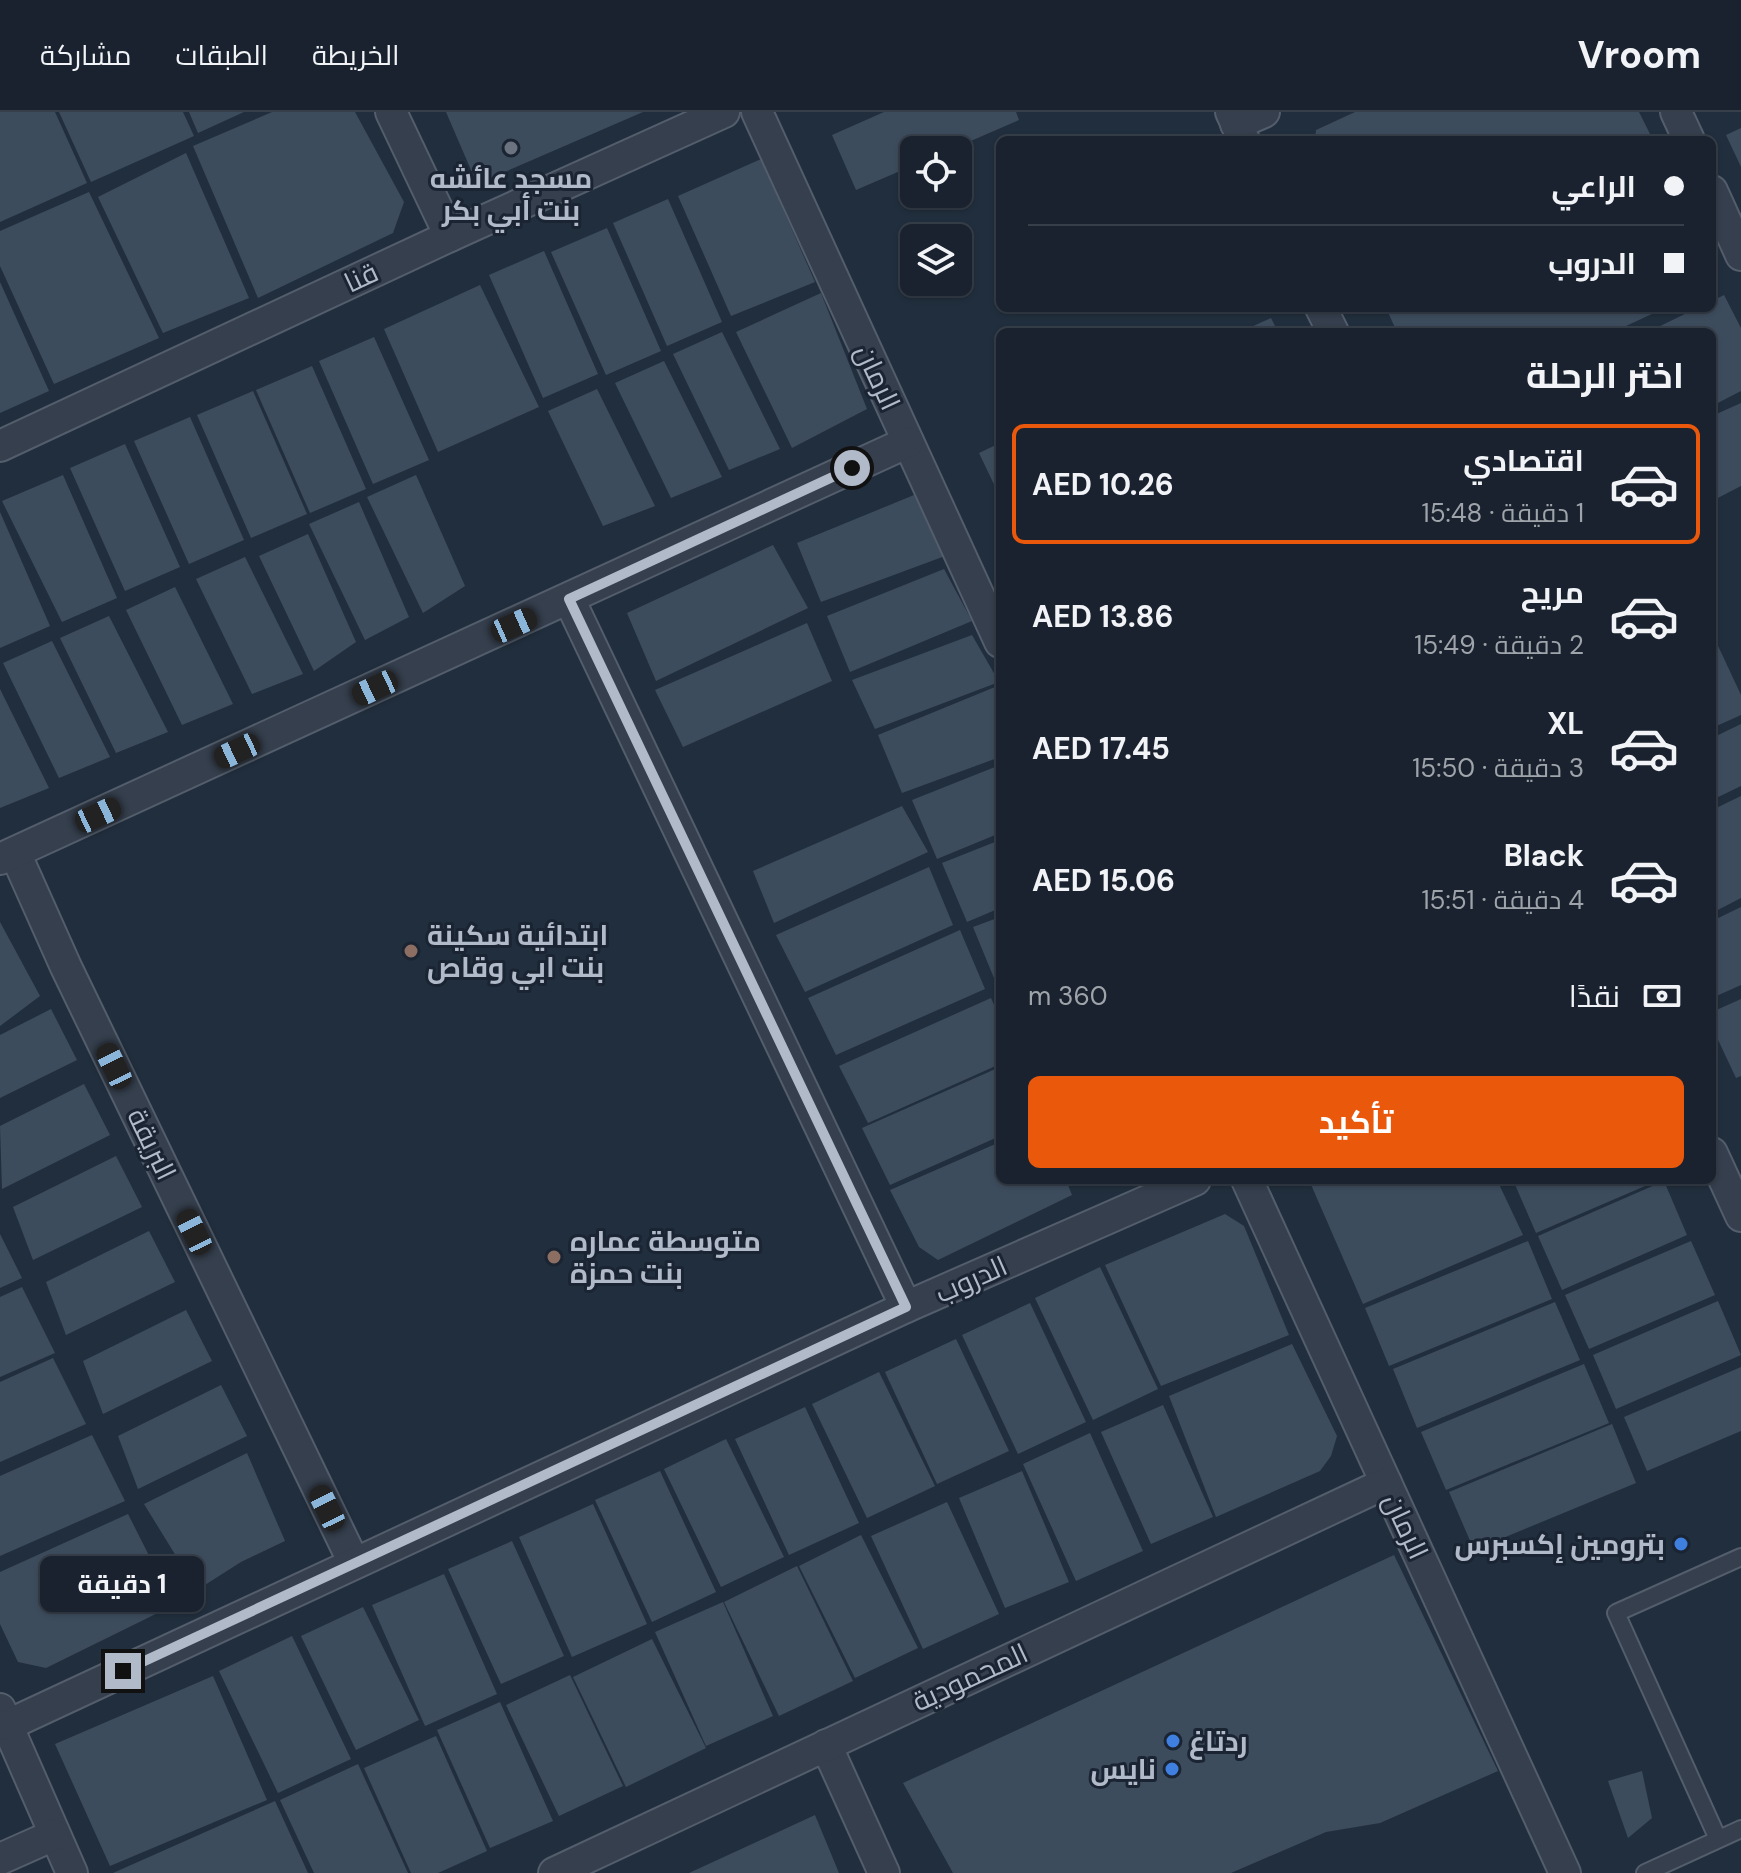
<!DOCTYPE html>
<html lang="ar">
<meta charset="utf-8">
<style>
body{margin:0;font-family:"DM Sans",Cairo,sans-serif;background:#262f3a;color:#f1f3f6;direction:rtl;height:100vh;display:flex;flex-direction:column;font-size:30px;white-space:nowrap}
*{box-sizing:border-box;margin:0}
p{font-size:26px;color:#9fa4aa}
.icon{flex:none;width:44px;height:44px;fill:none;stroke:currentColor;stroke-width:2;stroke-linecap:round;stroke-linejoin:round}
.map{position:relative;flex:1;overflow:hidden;direction:ltr}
.panel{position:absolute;left:996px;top:216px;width:720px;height:856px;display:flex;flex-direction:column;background:#19222e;border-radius:12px;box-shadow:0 2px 6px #0004,0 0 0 2px #373f4a;direction:rtl}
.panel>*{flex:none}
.hud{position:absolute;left:996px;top:24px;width:720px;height:176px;border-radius:12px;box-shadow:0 2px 6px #0004,0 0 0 2px #373f4a;direction:rtl;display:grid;align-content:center;height:176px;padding:0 32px;background:#19222e}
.tools{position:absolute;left:900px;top:24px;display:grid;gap:16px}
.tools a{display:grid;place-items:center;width:72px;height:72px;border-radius:12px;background:#19222e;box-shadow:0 2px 6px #0004,0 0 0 2px #373f4a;font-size:40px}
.end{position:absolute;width:36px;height:36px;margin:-18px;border:10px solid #b0bac9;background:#111;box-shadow:0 0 0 4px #111}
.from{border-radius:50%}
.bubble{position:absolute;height:56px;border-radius:12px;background:#19222e;box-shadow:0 2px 6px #0004,0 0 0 2px #373f4a;font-size:26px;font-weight:700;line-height:56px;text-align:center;direction:rtl}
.car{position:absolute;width:24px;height:48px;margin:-24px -12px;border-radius:10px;box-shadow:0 0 6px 2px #0007;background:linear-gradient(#222 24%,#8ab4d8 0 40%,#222 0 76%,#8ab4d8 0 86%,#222 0)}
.hud b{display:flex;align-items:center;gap:28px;height:76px;font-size:30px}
.hud b+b{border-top:2px solid #373f4a}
.hud i{width:20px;height:20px;background:#f1f3f6}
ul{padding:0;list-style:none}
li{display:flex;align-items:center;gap:24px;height:120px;margin:0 16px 12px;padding:0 16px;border:4px solid transparent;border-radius:12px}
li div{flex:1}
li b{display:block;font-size:30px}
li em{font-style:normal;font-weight:700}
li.on{border-color:#ea580c}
li>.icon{width:72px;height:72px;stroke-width:1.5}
h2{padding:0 32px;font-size:36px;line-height:96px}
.pay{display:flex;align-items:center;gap:20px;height:88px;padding:0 32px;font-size:30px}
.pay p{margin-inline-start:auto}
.primary-button{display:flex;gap:16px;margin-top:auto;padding:16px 32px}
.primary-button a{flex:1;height:92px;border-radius:12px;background:#ea580c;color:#fff;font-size:32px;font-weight:700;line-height:92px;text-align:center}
header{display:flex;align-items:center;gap:48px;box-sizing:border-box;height:112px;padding:0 40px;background:#19222e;border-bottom:2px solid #373f4a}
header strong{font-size:38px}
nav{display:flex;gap:44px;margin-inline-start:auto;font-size:28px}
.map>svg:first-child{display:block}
.building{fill:#3d4c5d}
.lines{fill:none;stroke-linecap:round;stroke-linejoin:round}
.lane-casing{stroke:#535d6b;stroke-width:20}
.street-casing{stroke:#535d6b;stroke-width:34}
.lane{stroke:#353f4d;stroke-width:16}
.street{stroke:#353f4d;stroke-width:30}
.route{stroke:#b0bac9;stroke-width:10}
.worship-dot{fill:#6b7280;stroke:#1a2432;stroke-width:3}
.education-dot{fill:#8d6e63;stroke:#1a2432;stroke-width:3}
.shop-dot{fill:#3f7fe0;stroke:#1a2432;stroke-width:3}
.labels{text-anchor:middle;stroke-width:6;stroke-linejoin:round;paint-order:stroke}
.poi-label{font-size:28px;font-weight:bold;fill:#b0bac9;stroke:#1a2432;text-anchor:start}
.street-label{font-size:28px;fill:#b0bac9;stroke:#1a2432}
</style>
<header>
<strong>Vroom</strong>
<nav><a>الخريطة</a><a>الطبقات</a><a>مشاركة</a></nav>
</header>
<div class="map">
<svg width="1741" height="1761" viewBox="0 0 1741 1761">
<rect width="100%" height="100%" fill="#212e3d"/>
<g class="building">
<polygon points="0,0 55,0 87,71 0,110"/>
<polygon points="59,0 183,0 194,24 91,70"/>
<polygon points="189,0 244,0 198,21"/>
<polygon points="272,0 355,0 404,90 393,121 258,186 193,34"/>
<polygon points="446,0 643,0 477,72"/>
<polygon points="884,0 1016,0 1019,8 950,38 914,38 914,53 856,78 832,23"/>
<polygon points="1355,0 1639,0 1653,28 1315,28 1316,18"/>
<polygon points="1741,16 1741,55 1726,23"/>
<polygon points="186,41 249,186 163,221 98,85"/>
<polygon points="761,47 815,170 731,204 678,84"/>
<polygon points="89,80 159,226 54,272 0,154 0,119"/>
<polygon points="668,87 722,210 667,234 613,111"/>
<polygon points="607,116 661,239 606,263 551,140"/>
<polygon points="544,139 598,262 543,286 489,163"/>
<polygon points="0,170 49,279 0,301"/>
<polygon points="480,173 539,295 438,340 384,217"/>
<polygon points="821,181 867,297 792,336 736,220"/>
<polygon points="1724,183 1741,216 1741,279 1712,294 1712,220 1648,220 1697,196 1712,196 1712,189"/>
<polygon points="1386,196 1665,196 1613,220 1397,220"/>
<polygon points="1271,206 1278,220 1240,220"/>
<polygon points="722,220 780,337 729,358 673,242"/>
<polygon points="374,225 429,348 373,372 319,249"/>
<polygon points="664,249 722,365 671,386 615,271"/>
<polygon points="312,254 366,377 310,401 256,278"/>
<polygon points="597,277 655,394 603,414 548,299"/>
<polygon points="253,279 307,402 251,426 197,303"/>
<polygon points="1741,291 1741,374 1712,389 1712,304"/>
<polygon points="190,305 244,428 189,452 134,329"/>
<polygon points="1000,331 1000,385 979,341"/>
<polygon points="125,332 180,455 125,479 70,356"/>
<polygon points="63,363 117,486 62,510 2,389"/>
<polygon points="416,363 465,474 423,501 367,385"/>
<polygon points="914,383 945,444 821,490 797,431"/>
<polygon points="359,390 409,505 365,528 309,412"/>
<polygon points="0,400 50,514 0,536"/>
<polygon points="308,422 356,530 314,559 259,444"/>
<polygon points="773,433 808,496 656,569 627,501"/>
<polygon points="245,445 303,562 252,582 196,467"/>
<polygon points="944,457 972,509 850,560 827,504"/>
<polygon points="175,475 233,592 182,613 126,498"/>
<polygon points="109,504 168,620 116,641 60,526"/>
<polygon points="807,511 832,569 683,635 655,578"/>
<polygon points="1712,521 1741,583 1741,603 1712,616"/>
<polygon points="972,523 999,570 875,617 852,568"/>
<polygon points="52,529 110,645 59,666 3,551"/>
<polygon points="995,575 1000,584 1000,645 902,681 878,623"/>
<polygon points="0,577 49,676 0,696"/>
<polygon points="1741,612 1741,674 1712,688 1712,626"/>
<polygon points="1000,653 1000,721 937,747 912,688"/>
<polygon points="1741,684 1741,786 1712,801 1712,698"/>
<polygon points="902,694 928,740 774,811 753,759"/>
<polygon points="1000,728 1000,796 967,810 942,751"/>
<polygon points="929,755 953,813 805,880 776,823"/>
<polygon points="1741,795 1741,873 1712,886 1712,809"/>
<polygon points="1000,805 1000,870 996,871 973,815"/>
<polygon points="0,810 40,884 0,914"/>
<polygon points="960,818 985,877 836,943 808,886"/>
<polygon points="991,886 1000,906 1000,952 868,1011 839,954"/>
<polygon points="1741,887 1741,964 1736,966 1712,915 1712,900"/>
<polygon points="51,897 77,948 0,986 0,923"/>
<polygon points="1000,955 1000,1024 890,1073 862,1016"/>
<polygon points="84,972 110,1023 2,1077 0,1014"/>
<polygon points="1000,1030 1000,1068 1066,1068 1072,1083 938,1148 919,1135 890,1078"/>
<polygon points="116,1044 142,1095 33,1148 13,1095"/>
<polygon points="1309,1068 1497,1068 1523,1123 1363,1192"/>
<polygon points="1513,1068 1659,1068 1536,1121"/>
<polygon points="1664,1069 1687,1123 1562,1178 1538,1124"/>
<polygon points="1225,1102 1244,1114 1289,1223 1161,1274 1105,1153"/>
<polygon points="149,1119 175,1170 66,1223 46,1170"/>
<polygon points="0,1122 22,1166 0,1176"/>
<polygon points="1528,1129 1552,1187 1389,1254 1365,1196"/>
<polygon points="1691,1129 1715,1183 1589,1237 1565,1183"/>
<polygon points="1100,1155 1158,1277 1093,1308 1035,1186"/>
<polygon points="22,1175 55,1241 0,1265 0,1185"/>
<polygon points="1718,1189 1741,1243 1616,1297 1593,1243"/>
<polygon points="1555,1190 1580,1248 1417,1316 1393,1257"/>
<polygon points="1030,1191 1086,1310 1018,1342 962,1223"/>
<polygon points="186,1198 212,1249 103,1302 83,1249"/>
<polygon points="956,1227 1009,1339 937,1372 885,1260"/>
<polygon points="1292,1232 1337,1324 1331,1344 1320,1359 1216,1405 1169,1284"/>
<polygon points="53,1246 86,1312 0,1350 0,1270"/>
<polygon points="1584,1252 1609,1311 1446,1378 1421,1320"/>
<polygon points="1741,1255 1741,1319 1647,1359 1624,1305"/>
<polygon points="879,1260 935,1374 867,1406 812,1292"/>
<polygon points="221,1273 247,1324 138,1377 118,1324"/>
<polygon points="1163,1293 1213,1405 1151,1432 1101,1320"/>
<polygon points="805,1295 859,1411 789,1443 735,1327"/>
<polygon points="1612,1312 1636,1371 1474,1438 1449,1380"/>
<polygon points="1090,1321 1143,1439 1076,1469 1023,1352"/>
<polygon points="92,1323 125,1389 0,1444 0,1364"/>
<polygon points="726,1327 784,1445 721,1475 664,1357"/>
<polygon points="247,1341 285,1429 241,1450 197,1478 144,1392"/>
<polygon points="660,1359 716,1480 652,1510 595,1388"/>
<polygon points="1022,1359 1069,1470 1005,1496 959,1386"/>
<polygon points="947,1390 999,1502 923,1537 871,1424"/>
<polygon points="593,1392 647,1512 572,1545 519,1425"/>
<polygon points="128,1402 174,1493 46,1556 18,1550 0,1512 0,1460"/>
<polygon points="861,1423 918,1536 855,1566 799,1454"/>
<polygon points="512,1429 564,1544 501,1572 448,1457"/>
<polygon points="1394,1443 1498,1659 1380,1711 1326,1720 1231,1761 953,1761 903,1671"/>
<polygon points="797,1454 853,1569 779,1604 724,1490"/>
<polygon points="444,1462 497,1582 425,1614 372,1493"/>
<polygon points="723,1490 773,1604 706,1634 655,1520"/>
<polygon points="363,1495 419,1608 356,1638 301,1524"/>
<polygon points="292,1524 351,1647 278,1681 219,1559"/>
<polygon points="652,1527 706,1636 626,1675 573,1565"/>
<polygon points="570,1563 623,1674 559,1704 506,1593"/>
<polygon points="213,1564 267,1688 110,1754 55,1632"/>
<polygon points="500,1590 553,1709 490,1736 437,1618"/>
<polygon points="436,1624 487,1739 438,1761 411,1761 364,1656"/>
<polygon points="358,1652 408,1761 314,1761 280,1688"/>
<polygon points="1642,1659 1652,1706 1628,1726 1608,1669"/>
<polygon points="275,1689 308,1761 113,1761"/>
<polygon points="815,1703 839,1761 689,1761"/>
</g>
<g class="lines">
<g class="lane-casing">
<g id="lane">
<polyline points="1718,1727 1616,1501 1741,1445"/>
<polyline points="1645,1761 1741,1717"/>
</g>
</g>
<g class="street-casing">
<g id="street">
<polyline points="391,0 450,124"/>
<polyline points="757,0 1000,530"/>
<polyline points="1231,0 1244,28"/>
<polyline points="1676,0 1689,28"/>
<polyline points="1236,12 1264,0"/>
<polyline points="1712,79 1741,143"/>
<polyline points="1321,196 1333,220"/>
<polyline points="0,334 450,124 724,0"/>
<polyline points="569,487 906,1195"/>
<polyline points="15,741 66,855 354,1451"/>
<polyline points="0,747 908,330"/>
<polyline points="1712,1041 1741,1104"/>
<polyline points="1247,1068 1565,1761"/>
<polyline points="0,1597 72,1761"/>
<polyline points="8,1613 906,1195 1195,1068"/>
<polyline points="826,1633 884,1761"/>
<polyline points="0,1747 54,1723"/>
<polyline points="554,1761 1386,1371"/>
</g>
</g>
<use href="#lane" class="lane"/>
<use href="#street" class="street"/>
</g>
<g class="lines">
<polyline class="route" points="123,1559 906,1195 569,487 852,356"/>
</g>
<circle class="worship-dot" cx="511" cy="36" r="8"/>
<g class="education-dot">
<circle cx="411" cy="839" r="8"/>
<circle cx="554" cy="1145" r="8"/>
</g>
<g class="shop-dot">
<circle cx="1681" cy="1432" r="8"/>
<circle cx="1173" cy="1629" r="8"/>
<circle cx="1172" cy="1657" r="8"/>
</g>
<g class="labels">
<g class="poi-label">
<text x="511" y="76" text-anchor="middle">مسجد عائشه<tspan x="511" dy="32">بنت أبي بكر</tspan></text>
<text x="427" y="833">ابتدائية سكينة<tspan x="427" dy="32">بنت ابي وقاص</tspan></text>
<text x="570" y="1139">متوسطة عماره<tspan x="570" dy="32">بنت حمزة</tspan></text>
<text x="1665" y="1442" text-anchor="end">بترومين إكسبرس</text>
<text x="1189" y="1639">ردتاغ</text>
<text x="1156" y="1667" text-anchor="end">نايس</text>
</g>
<g class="street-label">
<text transform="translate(361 165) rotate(-25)" y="10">قنا</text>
<text transform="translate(878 265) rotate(65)" y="10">الرمان</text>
<text transform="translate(152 1032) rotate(64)" y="10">البريقة</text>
<text transform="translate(971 1167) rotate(-24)" y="10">الدروب</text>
<text transform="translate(1406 1414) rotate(65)" y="10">الرمان</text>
<text transform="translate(970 1565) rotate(-25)" y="10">المحمودية</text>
</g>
</g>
</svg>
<div class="tools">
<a><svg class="icon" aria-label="locate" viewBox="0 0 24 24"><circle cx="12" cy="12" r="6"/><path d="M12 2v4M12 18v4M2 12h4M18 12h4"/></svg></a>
<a><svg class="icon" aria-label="layers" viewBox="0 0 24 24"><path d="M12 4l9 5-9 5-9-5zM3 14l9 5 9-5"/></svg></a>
</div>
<i class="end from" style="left:852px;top:356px"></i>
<i class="end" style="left:123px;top:1559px"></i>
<div class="bubble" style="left:40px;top:1444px;width:164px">1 دقيقة</div>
<i class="car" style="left:514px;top:513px;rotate:66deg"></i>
<i class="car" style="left:375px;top:576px;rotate:245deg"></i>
<i class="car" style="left:237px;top:639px;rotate:245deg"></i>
<i class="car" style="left:98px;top:703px;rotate:65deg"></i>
<i class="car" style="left:114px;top:954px;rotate:334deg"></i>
<i class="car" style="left:194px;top:1120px;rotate:334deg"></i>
<i class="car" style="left:327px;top:1396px;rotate:334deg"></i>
<div class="hud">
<b><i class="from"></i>الراعي</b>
<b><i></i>الدروب</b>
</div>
<section class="panel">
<h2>اختر الرحلة</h2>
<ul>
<li class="on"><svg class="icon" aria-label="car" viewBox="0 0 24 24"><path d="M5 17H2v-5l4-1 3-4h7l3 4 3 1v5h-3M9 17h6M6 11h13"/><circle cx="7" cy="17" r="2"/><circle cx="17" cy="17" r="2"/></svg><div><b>اقتصادي</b><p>1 دقيقة · 15:48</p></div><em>AED 10.26</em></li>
<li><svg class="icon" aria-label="car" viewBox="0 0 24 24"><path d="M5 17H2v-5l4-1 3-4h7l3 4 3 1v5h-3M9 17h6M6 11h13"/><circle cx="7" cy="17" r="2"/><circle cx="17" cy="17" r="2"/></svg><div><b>مريح</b><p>2 دقيقة · 15:49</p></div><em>AED 13.86</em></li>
<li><svg class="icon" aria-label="car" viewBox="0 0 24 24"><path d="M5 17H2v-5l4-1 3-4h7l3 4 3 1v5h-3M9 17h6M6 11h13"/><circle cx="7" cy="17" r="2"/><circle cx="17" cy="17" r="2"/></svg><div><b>XL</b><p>3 دقيقة · 15:50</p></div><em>AED 17.45</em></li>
<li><svg class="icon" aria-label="car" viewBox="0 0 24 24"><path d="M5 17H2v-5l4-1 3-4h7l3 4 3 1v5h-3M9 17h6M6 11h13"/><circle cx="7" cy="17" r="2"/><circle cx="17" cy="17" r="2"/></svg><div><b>Black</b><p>4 دقيقة · 15:51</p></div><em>AED 15.06</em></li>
</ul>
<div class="pay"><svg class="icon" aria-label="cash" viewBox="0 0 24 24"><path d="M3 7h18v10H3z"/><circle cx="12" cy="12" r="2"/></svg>نقدًا<p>360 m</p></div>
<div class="primary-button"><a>تأكيد</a></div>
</section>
</div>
